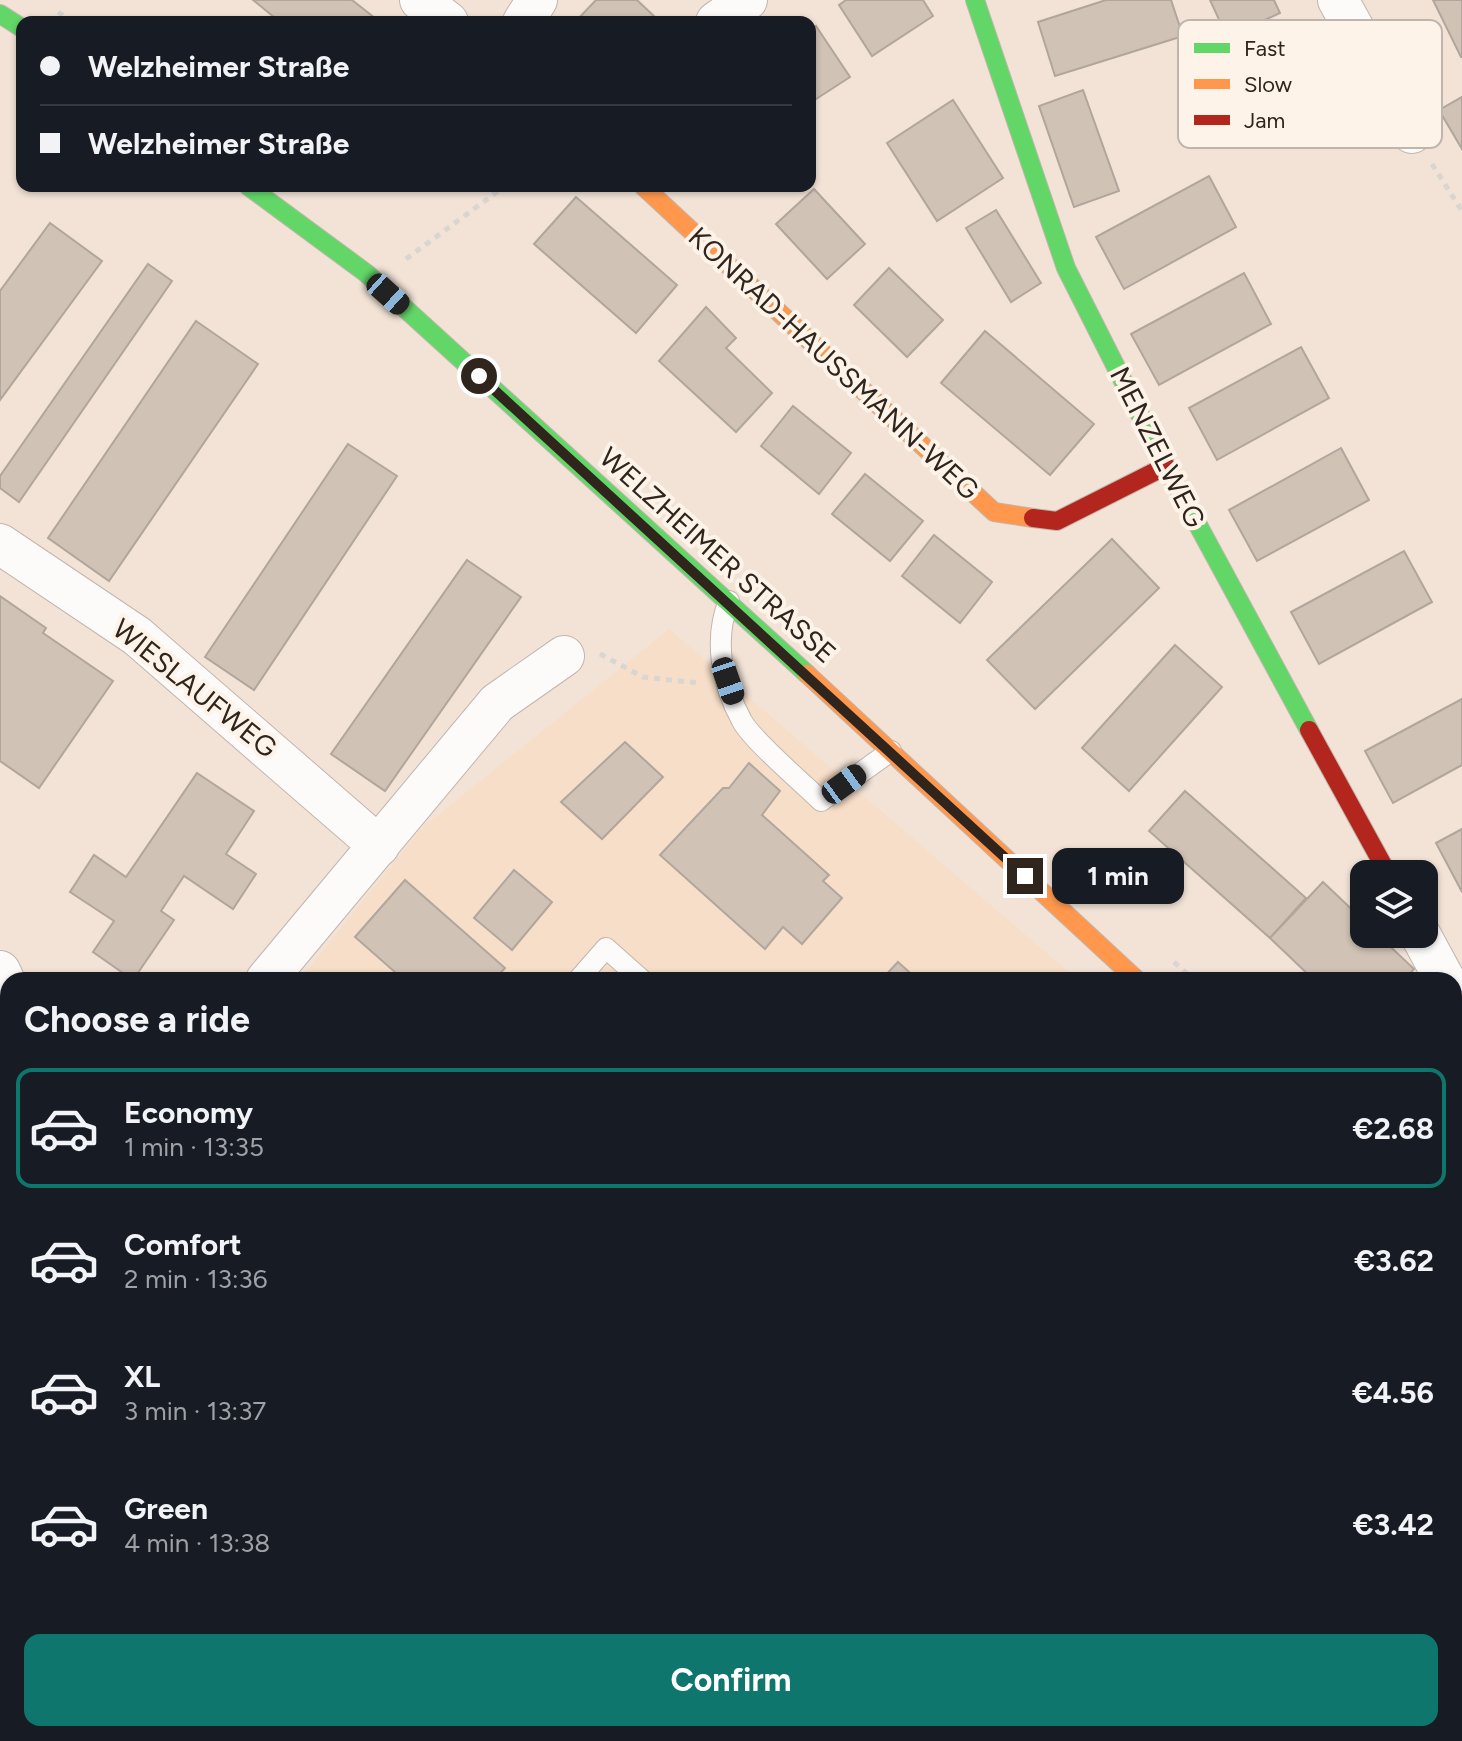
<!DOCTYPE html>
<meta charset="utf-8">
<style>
body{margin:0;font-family:Figtree,sans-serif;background:#20242c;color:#f1f3f6;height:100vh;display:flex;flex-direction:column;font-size:30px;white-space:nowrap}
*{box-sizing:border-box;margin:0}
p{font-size:26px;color:#9ea1a6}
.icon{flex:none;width:44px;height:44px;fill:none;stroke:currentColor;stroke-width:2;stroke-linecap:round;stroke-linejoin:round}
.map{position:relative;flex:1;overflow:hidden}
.side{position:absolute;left:0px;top:972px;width:1462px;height:770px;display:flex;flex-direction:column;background:#171b24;border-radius:24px 24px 0 0;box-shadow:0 2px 6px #0004}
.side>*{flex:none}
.top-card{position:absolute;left:16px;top:16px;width:800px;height:176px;border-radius:16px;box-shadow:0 2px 6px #0004;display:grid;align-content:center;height:176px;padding:0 24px;background:#171b24}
.buttons{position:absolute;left:1350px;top:860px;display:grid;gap:16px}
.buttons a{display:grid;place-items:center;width:88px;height:88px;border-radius:16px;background:#171b24;box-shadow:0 2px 6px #0004;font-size:40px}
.end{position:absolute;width:36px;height:36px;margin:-18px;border:10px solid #2f251c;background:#fff;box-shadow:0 0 0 4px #fff}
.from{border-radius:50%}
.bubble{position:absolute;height:56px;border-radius:16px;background:#171b24;box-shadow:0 2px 6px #0004;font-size:26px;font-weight:700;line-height:56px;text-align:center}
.car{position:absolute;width:24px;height:48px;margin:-24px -12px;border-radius:10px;box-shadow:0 0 6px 2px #0007;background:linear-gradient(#222 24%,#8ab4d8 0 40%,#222 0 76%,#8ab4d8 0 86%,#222 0)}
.top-card b{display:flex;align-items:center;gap:28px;height:76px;font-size:30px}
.top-card b+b{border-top:2px solid #363941}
.top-card i{width:20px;height:20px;background:#f1f3f6}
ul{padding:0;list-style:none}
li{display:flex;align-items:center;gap:24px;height:120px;margin:0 16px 12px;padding:0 8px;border:4px solid transparent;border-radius:16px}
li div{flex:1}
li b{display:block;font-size:30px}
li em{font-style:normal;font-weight:700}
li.selected{border-color:#0f766e}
li>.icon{width:72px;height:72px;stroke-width:1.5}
h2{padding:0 24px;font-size:36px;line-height:96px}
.primary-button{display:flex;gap:16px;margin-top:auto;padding:16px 24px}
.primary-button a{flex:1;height:92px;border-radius:16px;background:#0f766e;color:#fff;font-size:32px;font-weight:700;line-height:92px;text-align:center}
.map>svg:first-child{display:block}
.built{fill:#f6dec8}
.green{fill:#e3ccb8}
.building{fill:#d0c2b5;stroke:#b1a69c;stroke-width:2}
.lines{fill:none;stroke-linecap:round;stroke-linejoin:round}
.lane-casing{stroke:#c2b6ad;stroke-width:22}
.street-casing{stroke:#c2b6ad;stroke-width:42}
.fast-casing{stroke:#c2b6ad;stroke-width:20}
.slow-casing{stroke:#c2b6ad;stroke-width:20}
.jam-casing{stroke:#c2b6ad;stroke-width:20}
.path{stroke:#d9d5d1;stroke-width:5;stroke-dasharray:6 6;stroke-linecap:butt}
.lane{stroke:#fdfbf9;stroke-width:20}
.street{stroke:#fdfbf9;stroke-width:40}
.fast{stroke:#63d668;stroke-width:18}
.slow{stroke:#ff974d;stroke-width:18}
.jam{stroke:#b3261e;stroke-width:18}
.route{stroke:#2f251c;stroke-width:10}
.labels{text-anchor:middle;stroke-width:8;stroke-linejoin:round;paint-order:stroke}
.street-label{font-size:28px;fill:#2f251c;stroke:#fef3e9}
.key{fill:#fef3e9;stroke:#c0b5ac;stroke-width:2}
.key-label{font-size:22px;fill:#2f251c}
</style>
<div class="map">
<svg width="1462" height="1741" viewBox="0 0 1462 1741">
<rect width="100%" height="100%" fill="#f2e3d6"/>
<g class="built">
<polygon points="669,629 1078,980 299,980 422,828"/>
<polygon points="8,1341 8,1734 1454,1734 1454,1344 1462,1352 1462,1741 2,1741 0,1351"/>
</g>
<polygon class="green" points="1454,1240 1462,1241 1462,1327 1454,1328"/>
<g class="building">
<polygon points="253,0 352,0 380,22 280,22"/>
<polygon points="596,0 637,0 656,18 652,22 575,22"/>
<polygon points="846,0 923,0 933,16 872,56 839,5"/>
<polygon points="1106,0 1171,0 1183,36 1055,76 1038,22"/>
<polygon points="1210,0 1274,0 1280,13 1227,37"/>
<polygon points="1433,0 1462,0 1462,57 1461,57"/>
<polygon points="816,26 850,77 810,103 810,30"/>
<polygon points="1083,90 1119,191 1074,207 1039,106"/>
<polygon points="1462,97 1462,149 1439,110"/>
<polygon points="953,100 1003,178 937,221 887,143"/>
<polygon points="1209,176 1236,227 1124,289 1096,237"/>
<polygon points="814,189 865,244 827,279 776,224"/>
<polygon points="576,197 677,285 636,333 534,244"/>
<polygon points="996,210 1041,283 1011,302 966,228"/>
<polygon points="50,223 102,261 0,400 0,291"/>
<polygon points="148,264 172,281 19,502 0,488 0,476"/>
<polygon points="889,268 943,320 907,357 854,305"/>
<polygon points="1244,273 1271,324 1159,385 1131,334"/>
<polygon points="706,307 736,338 726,348 772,393 736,432 659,361"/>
<polygon points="196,321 258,364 109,581 48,538"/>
<polygon points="985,331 1094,424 1050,475 941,383"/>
<polygon points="1301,347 1329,398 1217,460 1189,408"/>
<polygon points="793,406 851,453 819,494 761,446"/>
<polygon points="348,444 397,476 254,690 205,657"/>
<polygon points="1341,448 1369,500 1257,561 1229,510"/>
<polygon points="865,474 923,521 890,561 832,514"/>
<polygon points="934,535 992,582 960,623 902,576"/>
<polygon points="1112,539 1159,588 1035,709 987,660"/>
<polygon points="1404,551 1432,602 1319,664 1291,612"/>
<polygon points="467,560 521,597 385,791 331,754"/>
<polygon points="0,596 46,628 43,633 113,681 39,788 0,761"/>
<polygon points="1175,645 1222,687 1129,791 1082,748"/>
<polygon points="1462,699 1462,765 1393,803 1365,751"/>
<polygon points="625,742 663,777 602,839 561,802"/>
<polygon points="749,763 780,791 762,815 829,875 823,881 842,898 802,944 783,927 765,949 660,855 723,788 729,788"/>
<polygon points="197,773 254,811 226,854 256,874 233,909 184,876 161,911 174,920 133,980 93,952 114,921 70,892 94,855 126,877"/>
<polygon points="1185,791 1306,898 1270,938 1149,831"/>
<polygon points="1462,829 1462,892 1436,843"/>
<polygon points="514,870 552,902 512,950 474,918"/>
<polygon points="405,880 505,968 494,980 404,980 355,937"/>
<polygon points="1323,882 1364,921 1364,934 1377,934 1414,969 1404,980 1314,980 1270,938"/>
<polygon points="898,962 918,980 881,980"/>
<polygon points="0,1082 8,1088 8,1137 0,1148"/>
<polygon points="0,1212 8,1219 0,1233"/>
<polygon points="0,1545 8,1553 8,1579 0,1588"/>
<polygon points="20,1734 102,1734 96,1741 27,1741"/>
<polygon points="102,1734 241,1734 234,1741 96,1741"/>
<polygon points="453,1734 565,1734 573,1741 446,1741"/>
</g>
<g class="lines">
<g class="lane-casing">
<g id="lane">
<path d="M729 601C713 639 722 685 742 721 752 740 803 783 821 801L891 751"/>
<polyline points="578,980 606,948 642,980"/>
<polyline points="840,1741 847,1734"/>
</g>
</g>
<g class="street-casing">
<g id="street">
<polyline points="420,0 448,22"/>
<polyline points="1338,0 1412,133"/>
<polyline points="523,22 537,0"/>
<polyline points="716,22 747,0"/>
<polyline points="0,544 137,636 379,846"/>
<polyline points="1420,934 1445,980"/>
<polyline points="0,971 8,988"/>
<polyline points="266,980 497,703 564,656"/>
<polyline points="0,1291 8,1281"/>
<polyline points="671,1734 678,1741"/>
<polyline points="1067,1741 1073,1734"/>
</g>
</g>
<g class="fast-casing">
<g id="fast">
<polyline points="975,0 1066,268 1166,466 1309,730"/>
<polyline points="0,14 22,28"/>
<polyline points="248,186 366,273 807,674"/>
<polyline points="1454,1363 1462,1361"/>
</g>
</g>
<g class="slow-casing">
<g id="slow">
<polyline points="643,186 994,512 1033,518"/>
<polyline points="807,674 1137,980"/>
<polyline points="1454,1205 1462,1206"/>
</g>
</g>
<g class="jam-casing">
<g id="jam">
<polyline points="1033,518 1057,521 1166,466"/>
<polyline points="1309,730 1388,874"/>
</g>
</g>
<g class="path">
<polyline points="58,12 74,22"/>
<polyline points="1432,164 1462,211"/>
<polyline points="406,259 505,186"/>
<polyline points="600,654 643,677 699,683"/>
<polyline points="1174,962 1194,980"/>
</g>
<use href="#lane" class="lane"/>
<use href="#street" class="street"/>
<use href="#fast" class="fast"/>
<use href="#slow" class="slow"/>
<use href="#jam" class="jam"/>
</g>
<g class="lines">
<polyline class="route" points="479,376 1025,876"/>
</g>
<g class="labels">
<g class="street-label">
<text transform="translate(834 363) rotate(43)" y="10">KONRAD-HAUSSMANN-WEG</text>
<text transform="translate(1158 447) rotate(63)" y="10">MENZELWEG</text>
<text transform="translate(718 555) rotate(42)" y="10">WELZHEIMER STRASSE</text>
<text transform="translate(195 688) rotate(39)" y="10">WIESLAUFWEG</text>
</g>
</g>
<rect x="1178" y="20" width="264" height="128" rx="12" class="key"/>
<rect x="1194" y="43" width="36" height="10" fill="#63d668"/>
<rect x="1194" y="79" width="36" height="10" fill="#ff974d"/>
<rect x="1194" y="115" width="36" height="10" fill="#b3261e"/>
<g class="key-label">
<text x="1244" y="56">Fast</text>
<text x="1244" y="92">Slow</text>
<text x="1244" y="128">Jam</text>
</g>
</svg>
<div class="buttons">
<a><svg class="icon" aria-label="layers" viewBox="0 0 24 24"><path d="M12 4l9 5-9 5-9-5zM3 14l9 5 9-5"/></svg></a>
</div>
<i class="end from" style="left:479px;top:376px"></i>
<i class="end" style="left:1025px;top:876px"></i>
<div class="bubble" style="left:1052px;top:848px;width:132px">1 min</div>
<i class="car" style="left:388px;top:294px;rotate:132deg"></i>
<i class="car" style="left:728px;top:681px;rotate:161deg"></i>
<i class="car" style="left:844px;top:784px;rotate:54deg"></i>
<div class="top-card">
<b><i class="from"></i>Welzheimer Straße</b>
<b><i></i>Welzheimer Straße</b>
</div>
<section class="side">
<h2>Choose a ride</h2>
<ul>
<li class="selected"><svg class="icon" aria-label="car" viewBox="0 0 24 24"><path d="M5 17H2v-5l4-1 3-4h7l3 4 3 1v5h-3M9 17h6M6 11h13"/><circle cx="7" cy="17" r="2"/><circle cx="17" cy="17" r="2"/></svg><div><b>Economy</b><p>1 min · 13:35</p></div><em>€2.68</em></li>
<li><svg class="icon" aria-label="car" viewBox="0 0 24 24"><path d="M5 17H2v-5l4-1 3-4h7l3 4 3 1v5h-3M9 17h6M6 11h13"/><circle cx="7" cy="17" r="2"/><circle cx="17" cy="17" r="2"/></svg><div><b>Comfort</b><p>2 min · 13:36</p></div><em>€3.62</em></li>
<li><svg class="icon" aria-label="car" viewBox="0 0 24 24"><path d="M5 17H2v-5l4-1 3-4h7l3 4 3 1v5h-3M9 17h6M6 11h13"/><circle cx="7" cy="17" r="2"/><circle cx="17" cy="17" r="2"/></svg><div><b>XL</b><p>3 min · 13:37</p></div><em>€4.56</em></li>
<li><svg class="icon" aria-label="car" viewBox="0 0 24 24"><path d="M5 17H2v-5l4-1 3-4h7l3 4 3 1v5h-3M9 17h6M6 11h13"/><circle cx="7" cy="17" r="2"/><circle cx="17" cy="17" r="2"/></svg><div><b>Green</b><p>4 min · 13:38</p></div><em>€3.42</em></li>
</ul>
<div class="primary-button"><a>Confirm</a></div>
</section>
</div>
